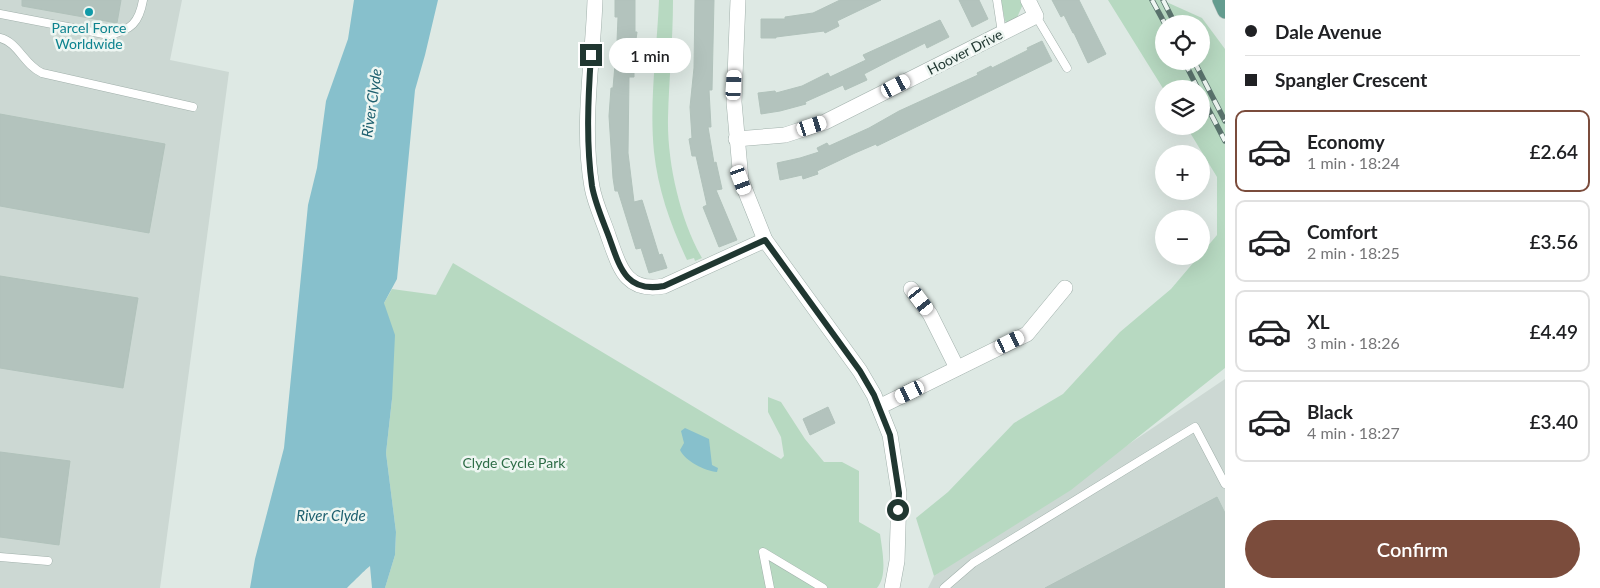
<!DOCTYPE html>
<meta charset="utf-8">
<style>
body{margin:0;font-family:Lato,sans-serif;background:#f6f6f6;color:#202124;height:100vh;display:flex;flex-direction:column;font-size:19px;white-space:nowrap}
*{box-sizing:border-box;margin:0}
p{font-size:16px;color:#757577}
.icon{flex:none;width:28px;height:28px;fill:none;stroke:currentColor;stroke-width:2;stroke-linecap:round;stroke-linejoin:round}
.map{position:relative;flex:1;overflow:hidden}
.details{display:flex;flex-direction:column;background:#fff;width:375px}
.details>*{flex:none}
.banner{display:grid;align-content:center;height:110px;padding:0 20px;background:#fff}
.fabs{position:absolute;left:1155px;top:15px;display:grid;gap:10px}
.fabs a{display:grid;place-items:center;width:55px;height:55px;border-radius:50%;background:#fff;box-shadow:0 5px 20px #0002;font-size:25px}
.end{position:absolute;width:22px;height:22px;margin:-11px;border:6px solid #203731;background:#fff;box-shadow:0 0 0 2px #fff}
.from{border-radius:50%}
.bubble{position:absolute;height:35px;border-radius:18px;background:#fff;box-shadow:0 5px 20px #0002;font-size:16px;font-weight:600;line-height:35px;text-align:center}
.car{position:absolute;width:15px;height:30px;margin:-15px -8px;border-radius:6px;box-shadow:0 0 4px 1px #0007;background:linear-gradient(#fff 24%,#345 0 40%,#fff 0 76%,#345 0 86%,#fff 0)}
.banner b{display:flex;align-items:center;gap:18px;height:48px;font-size:19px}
.banner b+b{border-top:1px solid #e0e0e0}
.banner i{width:12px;height:12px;background:#202124}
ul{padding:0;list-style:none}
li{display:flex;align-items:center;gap:15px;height:82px;margin:0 10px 8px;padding:0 10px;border:2px solid #e0e0e0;border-radius:10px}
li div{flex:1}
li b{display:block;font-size:19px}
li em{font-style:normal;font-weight:600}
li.on{border-color:#7b4c3c}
li>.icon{width:45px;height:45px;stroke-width:1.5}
.cta{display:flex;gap:10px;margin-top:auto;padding:10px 20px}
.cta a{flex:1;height:58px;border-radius:30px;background:#7b4c3c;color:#fff;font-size:20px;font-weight:600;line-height:58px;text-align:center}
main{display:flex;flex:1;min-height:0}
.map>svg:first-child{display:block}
.built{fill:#ccd8d3}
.green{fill:#b7d9c1;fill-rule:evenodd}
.water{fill:#87c0cc}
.building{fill:#b3c3bd;stroke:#b1c2bb}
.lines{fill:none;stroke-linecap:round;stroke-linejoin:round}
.lane-casing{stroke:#a1b0ab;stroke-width:9}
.street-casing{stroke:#a1b0ab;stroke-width:16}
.primary-casing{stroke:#bcc3c1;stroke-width:16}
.lane{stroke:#fff;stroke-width:8}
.street{stroke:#fff;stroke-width:15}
.primary{stroke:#649c8f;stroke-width:15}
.rail-casing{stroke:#5a736d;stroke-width:5.5}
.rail{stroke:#eef6f2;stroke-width:4;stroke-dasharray:11;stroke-linecap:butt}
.route{stroke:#203731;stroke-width:6}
.culture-dot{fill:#0f9aa8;stroke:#eef6f2;stroke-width:2}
.labels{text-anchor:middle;stroke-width:5;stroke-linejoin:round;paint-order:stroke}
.culture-label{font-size:14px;fill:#0d838f;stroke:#eef6f2}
.street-label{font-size:14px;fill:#203731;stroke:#eef6f2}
.park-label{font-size:14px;fill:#2d6c46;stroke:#eef6f2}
.water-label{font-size:15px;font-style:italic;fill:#1e606f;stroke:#eef6f2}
</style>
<main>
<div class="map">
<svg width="1225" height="588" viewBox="0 0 1225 588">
<rect width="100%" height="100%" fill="#dee9e4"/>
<g class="built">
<polygon points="0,0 182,0 170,60 229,72 160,588 0,588"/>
<polygon points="1225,379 1225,588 928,588 934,576"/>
</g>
<g class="green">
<path d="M659 0H673C673 40 669 79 668 118 667 162 680 220 702 258L695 261 694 258 687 260C671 226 658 190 654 152 649 102 657 50 659 0Z"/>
<polygon points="1001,0 1021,0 1023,4 1016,20 1008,24 1005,21"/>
<path d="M1108 0H1162L1202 18 1225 49V368L1071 490 934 576 916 518 948 492 1014 423 1063 394 1120 332 1171 289 1199 256H1201V254L1217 235V177L1186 126H1201V89H1164V90ZM1164 24H1201V61H1164Z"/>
<path d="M453 263 781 459 784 456 781 437 768 412V397L781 402 805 439 824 462H842L859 471V522L880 534C882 549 888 576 877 588H385L395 555 396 532 386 453 392 399 384 303 392 289 436 295Z"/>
</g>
<g class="water">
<path d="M354 0H438L425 55 415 90 397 279 384 303 395 335 392 399 386 453 396 532 395 555 385 588H372L370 566C368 567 349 586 347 588H250L255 559 284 448 308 205 317 168 326 101 348 39Z"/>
<path d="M685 428 709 439 712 465 718 468 717 472C705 471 685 461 680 450L684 443 681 431Z"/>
</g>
<g class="building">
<polygon points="22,0 121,0 117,23 22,6"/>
<polygon points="615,0 635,0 635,32 637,32 634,54 634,77 629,77 628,153 634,202 642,200 659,255 662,254 667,268 649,273 641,248 636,249 618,191 615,191 613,178 609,116 611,88 613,88 617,42 618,17 615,17"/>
<polygon points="695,0 714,0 712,90 709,90 711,127 708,127 714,163 716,162 722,189 716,190 737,240 719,247 703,207 707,205 696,156 692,156 689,139 692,138 690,107 694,68"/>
<polygon points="840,0 881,0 837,21 839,26 825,33 824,31 776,37 776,38 761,38 761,19 785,19 785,17 813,13"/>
<polygon points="959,0 979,0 988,19 972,27"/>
<polygon points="1052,0 1079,0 1106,54 1088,63 1074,33 1073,33 1064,15 1061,17"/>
<polygon points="940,20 949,37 927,48 925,43 891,60 864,74 867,80 845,90 843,85 805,102 806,104 780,111 761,114 758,93 775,91 776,93 802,86 828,73 830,77 866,60 863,55"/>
<polygon points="1042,41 1052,61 877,146 876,144 855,153 817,171 818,174 803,179 802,175 780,180 777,163 800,158 819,152 817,148 827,143 829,146 869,128 899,111 978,75 977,73 991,66 992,68 1028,50 1027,48"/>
<polygon points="0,114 165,144 149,233 0,206"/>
<polygon points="0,276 138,298 123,388 0,368"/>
<polygon points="828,407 835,423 810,435 803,419"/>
<polygon points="0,452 70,461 59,545 0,537"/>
<polygon points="1217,497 1225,513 1225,588 1045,588"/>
</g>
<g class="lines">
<g class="lane-casing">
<g id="lane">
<polyline points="997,0 1002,33"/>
<path d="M0 14 109 35C131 30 139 23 143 0"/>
<polyline points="1036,16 1067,68"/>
<path d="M0 38C18 42 24 65 42 73L193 107"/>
<polyline points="0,557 48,561"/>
<polyline points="770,588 763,552 823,588"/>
<polyline points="944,588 973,563 1195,427 1225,484"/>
</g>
</g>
<g class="street-casing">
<g id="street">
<path d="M595 0C593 62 581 125 592 187 595 204 604 222 609 238 620 268 626 293 664 286L765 240"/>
<polyline points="738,0 734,102 741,180 765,240 860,371 874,395 890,435 899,493 897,561 892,588"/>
<polyline points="736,139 785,135 825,122 1036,16 1028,0"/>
<polyline points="911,289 930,314 957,368"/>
<polyline points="879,407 1027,334 1065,288"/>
</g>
</g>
<g class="primary-casing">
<polyline id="primary" points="1220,0 1225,11"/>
</g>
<use href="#lane" class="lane"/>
<use href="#street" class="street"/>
<use href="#primary" class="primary"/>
<g class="rail-casing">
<g id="rail">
<polyline points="1152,0 1165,24"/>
<polyline points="1163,0 1175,24"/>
<polyline points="1184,61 1198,89"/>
<polyline points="1194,61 1225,121"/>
<polyline points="1201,95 1225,141"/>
</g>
</g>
<use href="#rail" class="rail"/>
</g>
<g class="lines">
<path class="route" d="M591 55C588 99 586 143 592 186 595 203 603 221 609 237 620 268 626 293 664 286L765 240 860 371 874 395 890 435 899 493 898 510"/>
</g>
<circle class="culture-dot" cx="89" cy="12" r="5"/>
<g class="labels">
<g class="culture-label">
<text x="89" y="33">Parcel Force<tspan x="89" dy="16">Worldwide</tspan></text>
</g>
<g class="street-label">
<text transform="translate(965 52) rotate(-27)" y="5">Hoover Drive</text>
</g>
<g class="park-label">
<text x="514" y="468">Clyde Cycle Park</text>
</g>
<g class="water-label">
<text transform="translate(372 103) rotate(-82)" y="5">River Clyde</text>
<text x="331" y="521">River Clyde</text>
</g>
</g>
</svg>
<div class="fabs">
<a><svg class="icon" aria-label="locate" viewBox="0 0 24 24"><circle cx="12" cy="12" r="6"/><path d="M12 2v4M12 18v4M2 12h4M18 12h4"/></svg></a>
<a><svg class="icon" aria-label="layers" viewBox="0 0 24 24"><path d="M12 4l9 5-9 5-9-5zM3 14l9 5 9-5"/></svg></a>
<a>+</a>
<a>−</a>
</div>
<i class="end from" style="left:898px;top:510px"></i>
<i class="end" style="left:591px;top:55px"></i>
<div class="bubble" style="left:609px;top:38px;width:82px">1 min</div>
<i class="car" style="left:734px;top:85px;rotate:3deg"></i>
<i class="car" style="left:896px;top:86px;rotate:63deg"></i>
<i class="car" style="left:812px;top:126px;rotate:72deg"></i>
<i class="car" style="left:741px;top:180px;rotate:160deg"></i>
<i class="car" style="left:921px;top:301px;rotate:143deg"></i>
<i class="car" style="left:1010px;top:342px;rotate:64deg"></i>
<i class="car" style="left:910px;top:392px;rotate:244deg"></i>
</div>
<section class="details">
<div class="banner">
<b><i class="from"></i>Dale Avenue</b>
<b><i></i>Spangler Crescent</b>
</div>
<ul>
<li class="on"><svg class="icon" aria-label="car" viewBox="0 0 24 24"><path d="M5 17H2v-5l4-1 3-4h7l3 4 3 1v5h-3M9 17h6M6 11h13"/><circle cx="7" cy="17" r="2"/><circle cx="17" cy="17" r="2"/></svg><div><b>Economy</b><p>1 min · 18:24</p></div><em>£2.64</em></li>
<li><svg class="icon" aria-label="car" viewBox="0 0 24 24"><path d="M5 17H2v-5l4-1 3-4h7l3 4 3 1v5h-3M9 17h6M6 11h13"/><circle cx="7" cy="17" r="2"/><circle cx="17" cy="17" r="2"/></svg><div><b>Comfort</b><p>2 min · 18:25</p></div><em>£3.56</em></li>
<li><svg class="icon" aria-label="car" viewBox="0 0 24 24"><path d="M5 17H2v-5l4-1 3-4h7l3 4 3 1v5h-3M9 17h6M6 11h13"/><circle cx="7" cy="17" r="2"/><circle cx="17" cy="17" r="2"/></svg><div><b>XL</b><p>3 min · 18:26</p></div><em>£4.49</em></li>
<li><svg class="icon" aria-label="car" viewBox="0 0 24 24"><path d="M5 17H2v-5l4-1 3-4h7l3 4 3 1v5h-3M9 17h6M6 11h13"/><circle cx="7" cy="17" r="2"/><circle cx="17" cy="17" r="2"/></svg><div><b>Black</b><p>4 min · 18:27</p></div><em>£3.40</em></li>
</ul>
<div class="cta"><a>Confirm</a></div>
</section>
</main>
